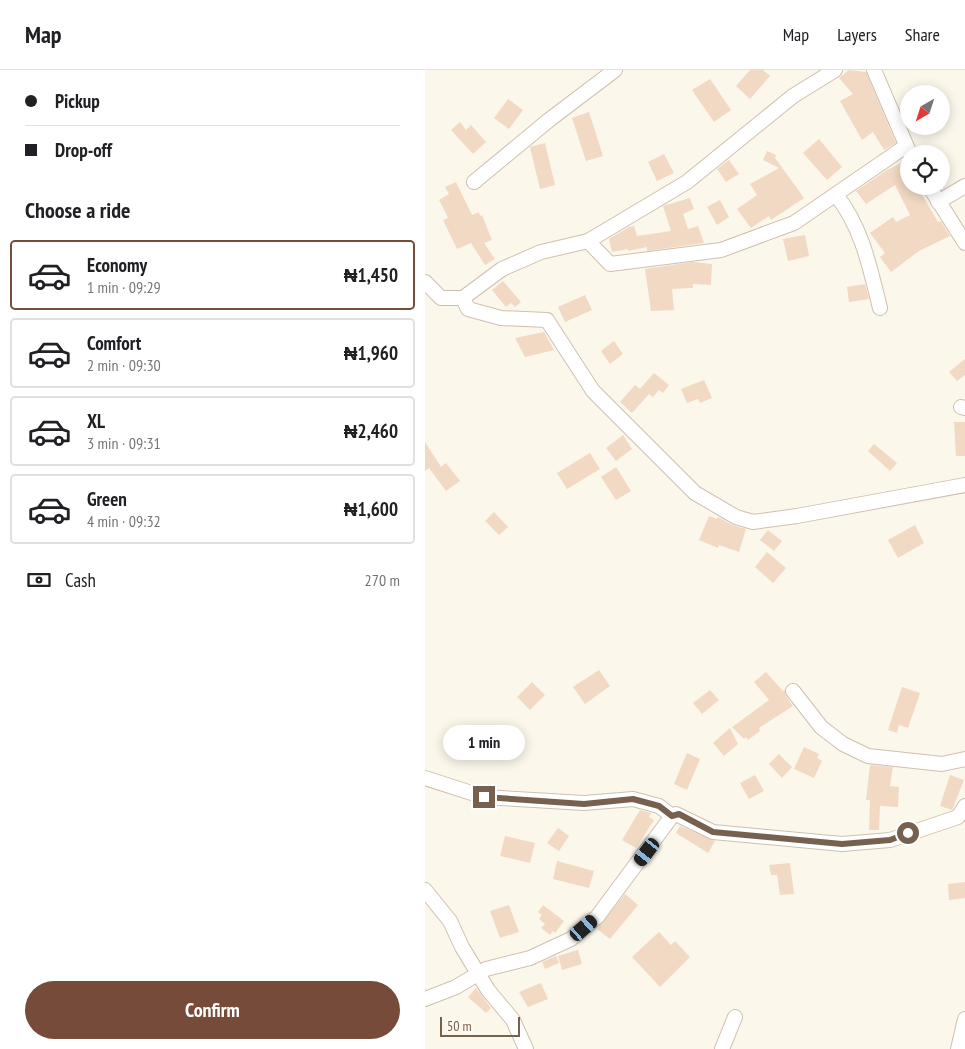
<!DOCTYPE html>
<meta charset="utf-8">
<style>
body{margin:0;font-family:"PT Sans Narrow",sans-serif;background:#f6f6f6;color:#202124;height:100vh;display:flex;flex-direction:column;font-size:19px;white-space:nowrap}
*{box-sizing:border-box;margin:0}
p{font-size:16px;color:#757577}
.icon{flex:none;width:28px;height:28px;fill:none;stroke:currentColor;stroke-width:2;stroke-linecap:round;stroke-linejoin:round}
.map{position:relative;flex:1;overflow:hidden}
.sheet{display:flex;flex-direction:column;background:#fff;width:425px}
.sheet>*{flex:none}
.banner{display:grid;align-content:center;height:110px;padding:0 25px;background:#fff}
.needle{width:32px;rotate:219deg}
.tools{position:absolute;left:475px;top:15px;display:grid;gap:10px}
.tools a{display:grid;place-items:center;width:50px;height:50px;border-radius:50%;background:#fff;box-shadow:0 2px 12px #0003;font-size:25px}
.scale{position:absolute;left:15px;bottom:12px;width:80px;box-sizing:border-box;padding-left:5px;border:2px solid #77604e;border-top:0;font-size:14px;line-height:18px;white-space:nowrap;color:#77604e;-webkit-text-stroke:4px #fffaf1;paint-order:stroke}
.end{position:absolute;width:22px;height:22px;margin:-11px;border:6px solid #77604e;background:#fff;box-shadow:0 0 0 2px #fff}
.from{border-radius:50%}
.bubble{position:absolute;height:35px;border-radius:18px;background:#fff;box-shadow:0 2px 12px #0003;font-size:16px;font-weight:800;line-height:35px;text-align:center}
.car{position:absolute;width:15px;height:30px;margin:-15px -8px;border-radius:6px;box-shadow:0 0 4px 1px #0007;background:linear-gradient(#222 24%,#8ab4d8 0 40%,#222 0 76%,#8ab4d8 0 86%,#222 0)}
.banner b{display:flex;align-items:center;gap:18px;height:48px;font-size:19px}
.banner b+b{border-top:1px solid #e0e0e0}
.banner i{width:12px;height:12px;background:#202124}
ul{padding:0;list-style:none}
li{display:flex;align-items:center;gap:15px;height:70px;margin:0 10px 8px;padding:0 15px;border:2px solid #e0e0e0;border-radius:5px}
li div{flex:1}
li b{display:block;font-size:19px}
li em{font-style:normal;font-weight:800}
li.selected{border-color:#774b3a}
li>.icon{width:45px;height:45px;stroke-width:1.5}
h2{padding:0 25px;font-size:22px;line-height:60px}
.pay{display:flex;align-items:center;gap:12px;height:55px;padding:0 25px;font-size:19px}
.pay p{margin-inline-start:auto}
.primary-button{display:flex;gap:10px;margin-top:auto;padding:10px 25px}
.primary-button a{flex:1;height:58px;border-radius:30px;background:#774b3a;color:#fff;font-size:20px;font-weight:800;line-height:58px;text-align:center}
header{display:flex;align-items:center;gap:30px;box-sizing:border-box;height:70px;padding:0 25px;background:#fff;border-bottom:1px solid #e0e0e0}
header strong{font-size:24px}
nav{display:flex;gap:28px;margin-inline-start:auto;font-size:18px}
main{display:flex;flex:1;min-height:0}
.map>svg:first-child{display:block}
.building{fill:#f1d9c3}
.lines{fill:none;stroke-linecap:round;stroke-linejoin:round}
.minor-casing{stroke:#cec0b0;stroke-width:16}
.minor{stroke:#fff;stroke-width:14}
.route{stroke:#77604e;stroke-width:6}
</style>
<header>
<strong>Map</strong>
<nav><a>Map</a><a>Layers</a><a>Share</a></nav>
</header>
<main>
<section class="sheet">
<div class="banner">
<b><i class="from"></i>Pickup</b>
<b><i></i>Drop-off</b>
</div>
<h2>Choose a ride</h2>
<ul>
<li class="selected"><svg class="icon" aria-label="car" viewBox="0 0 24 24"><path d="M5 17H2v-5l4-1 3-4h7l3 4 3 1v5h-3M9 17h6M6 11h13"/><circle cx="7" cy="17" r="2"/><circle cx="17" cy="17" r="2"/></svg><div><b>Economy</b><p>1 min · 09:29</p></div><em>₦1,450</em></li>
<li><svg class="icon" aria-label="car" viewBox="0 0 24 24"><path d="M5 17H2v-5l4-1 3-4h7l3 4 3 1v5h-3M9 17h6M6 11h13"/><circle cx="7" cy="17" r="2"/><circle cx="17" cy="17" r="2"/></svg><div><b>Comfort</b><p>2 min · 09:30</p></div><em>₦1,960</em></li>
<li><svg class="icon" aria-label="car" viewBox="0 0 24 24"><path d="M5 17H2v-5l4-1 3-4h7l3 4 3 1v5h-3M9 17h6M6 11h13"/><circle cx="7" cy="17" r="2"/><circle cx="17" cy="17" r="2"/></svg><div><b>XL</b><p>3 min · 09:31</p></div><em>₦2,460</em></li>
<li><svg class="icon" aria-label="car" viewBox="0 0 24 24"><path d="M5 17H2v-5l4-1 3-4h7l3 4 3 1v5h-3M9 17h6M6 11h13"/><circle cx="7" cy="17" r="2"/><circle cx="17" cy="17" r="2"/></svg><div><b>Green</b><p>4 min · 09:32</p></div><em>₦1,600</em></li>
</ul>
<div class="pay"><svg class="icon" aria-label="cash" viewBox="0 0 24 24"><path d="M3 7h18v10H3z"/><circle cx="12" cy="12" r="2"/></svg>Cash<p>270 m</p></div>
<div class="primary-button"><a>Confirm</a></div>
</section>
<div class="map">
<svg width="540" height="979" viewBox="0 0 540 979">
<rect width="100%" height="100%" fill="#fcf7eb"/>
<g class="building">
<polygon points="325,0 338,0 345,6 325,29 311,16"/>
<polygon points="424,0 441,2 471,73 459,80 448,62 437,70 415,31 428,24 414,8"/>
<polygon points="285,9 306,40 289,52 267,20"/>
<polygon points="83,29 98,40 84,59 69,48"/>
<polygon points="164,42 178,86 161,91 147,48"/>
<polygon points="35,52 41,60 46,55 61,72 48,84 26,60"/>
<polygon points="394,69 417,97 402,110 378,83"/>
<polygon points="120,73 130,115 115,119 105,77"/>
<polygon points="342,81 351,85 350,88 379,128 346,150 344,146 326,158 312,139 332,125 325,114 354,98 338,90"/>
<polygon points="239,84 249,103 232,111 223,92"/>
<polygon points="304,90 314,104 301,112 292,99"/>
<polygon points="480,91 484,98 484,116 492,116 513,152 516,151 525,166 494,181 466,202 455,187 460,183 445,163 468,147 471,152 485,145 470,115 441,134 431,121 462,100"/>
<polygon points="31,112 47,145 54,142 55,146 57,145 67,170 59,173 70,189 60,195 46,173 32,179 18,150 23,148 14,130 24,124 20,117"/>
<polygon points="265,128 269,139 258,144 263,159 273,156 279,173 222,181 222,177 203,181 203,179 187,182 184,169 204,157 209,156 212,166 246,161 238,136"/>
<polygon points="295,130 304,147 292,155 282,137"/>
<polygon points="380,165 384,186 363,191 358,169"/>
<polygon points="267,192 287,194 286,215 268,214 268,218 247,219 249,240 226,241 220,199"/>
<polygon points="78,211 96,232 90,237 86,233 81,237 67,220"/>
<polygon points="440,214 444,229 424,232 422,217"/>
<polygon points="160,225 167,240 140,252 133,237"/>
<polygon points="119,262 129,280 100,287 90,268"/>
<polygon points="189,271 198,284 185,294 176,281"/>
<polygon points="540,289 540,305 532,311 524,302"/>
<polygon points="229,303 244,315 238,323 234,320 228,327 224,324 207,343 195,332 210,315 215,319"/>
<polygon points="279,310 287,328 275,333 273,329 262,333 256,319"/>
<polygon points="529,352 540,352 540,386 531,386"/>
<polygon points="198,365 207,379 191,391 181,378"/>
<polygon points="0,372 16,397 21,393 35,411 21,421 4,398 0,401"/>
<polygon points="449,374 472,393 465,401 443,381"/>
<polygon points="165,383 175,399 142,419 132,403"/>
<polygon points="191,397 206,421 191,430 176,407"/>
<polygon points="69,442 83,457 74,465 60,451"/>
<polygon points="284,446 292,449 293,447 307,455 321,459 314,482 294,475 293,478 274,470"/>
<polygon points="490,455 499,473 473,488 463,470"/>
<polygon points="343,460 357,471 349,481 335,470"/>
<polygon points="342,482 361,498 348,513 330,497"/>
<polygon points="174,600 185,616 160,634 148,617"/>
<polygon points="341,602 358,621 360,620 361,626 368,636 334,658 335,661 323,670 321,667 319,669 307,657 344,630 329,612"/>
<polygon points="107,612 120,625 105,640 92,627"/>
<polygon points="477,617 495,623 483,658 474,655 472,663 463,660"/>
<polygon points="285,620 294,630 277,644 268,633"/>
<polygon points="305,658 313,674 299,686 288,673"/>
<polygon points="379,677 394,684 392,688 397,691 389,708 369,699"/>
<polygon points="262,683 275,689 262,720 249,714"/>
<polygon points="354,684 367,697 357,708 344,694"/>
<polygon points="445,695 468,697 465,716 474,717 473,737 455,736 454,760 444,760 445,730 441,730"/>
<polygon points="330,705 339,721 324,729 315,713"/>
<polygon points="525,705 539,710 527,740 515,736"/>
<polygon points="215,740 226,743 224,747 229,750 211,778 197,770"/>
<polygon points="255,756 290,771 283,783 251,763"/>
<polygon points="133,758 144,766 134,781 122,773"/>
<polygon points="80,766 110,773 105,793 75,786"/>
<polygon points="132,791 169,801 164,818 128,809"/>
<polygon points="365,793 369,824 355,825 352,805 346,805 344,795"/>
<polygon points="540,812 540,828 524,830 523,814"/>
<polygon points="200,824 213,835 185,869 172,859"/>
<polygon points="84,835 94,862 75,868 65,841"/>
<polygon points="118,835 139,851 130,863 128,861 125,865 116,858 120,854 114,849 117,845 113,842"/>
<polygon points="234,862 246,875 250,871 265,887 235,917 207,887"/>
<polygon points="153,880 157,894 137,900 133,886"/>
<polygon points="131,886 134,893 120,899 117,892"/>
<polygon points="116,913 123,929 103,937 94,922"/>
<polygon points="51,918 66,938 61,943 43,927"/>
</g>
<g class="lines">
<g class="minor-casing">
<g id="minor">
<polyline points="449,0 485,84"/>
<polyline points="49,112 124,50 190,0"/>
<polyline points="504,116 540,173"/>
<path d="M411 125C437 157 445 198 455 238"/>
<polyline points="513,132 540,116"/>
<polyline points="163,171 185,194 296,180 369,153 481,76"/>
<polyline points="0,212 16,228 38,228 77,199 116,182 163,171 262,112 368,26 410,0"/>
<polyline points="38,228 43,239 76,248 122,250 168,321 270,423 311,447 328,452 372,446 540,415"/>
<polyline points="536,337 540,338"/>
<polyline points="368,621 396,657 418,674 443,686 517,694 540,689"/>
<polyline points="0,708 59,727 159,733 208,729 234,736 247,746"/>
<polyline points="0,820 25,851 37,877 63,920 88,950 101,979"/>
<polyline points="0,929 31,917 61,899 105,888 146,869 172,847 247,746 251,744 288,762 417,774 465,770 533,747 540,736"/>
<polyline points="297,979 310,947"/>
<polyline points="533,979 540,949"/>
</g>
</g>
<use href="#minor" class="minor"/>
</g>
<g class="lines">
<polyline class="route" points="59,727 159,734 208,729 234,736 247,746 254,744 288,762 417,774 465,770 483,763"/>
</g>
</svg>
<div class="tools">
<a><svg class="needle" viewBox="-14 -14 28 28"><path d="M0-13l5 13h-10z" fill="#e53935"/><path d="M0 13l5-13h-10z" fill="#757577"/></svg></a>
<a><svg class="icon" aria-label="locate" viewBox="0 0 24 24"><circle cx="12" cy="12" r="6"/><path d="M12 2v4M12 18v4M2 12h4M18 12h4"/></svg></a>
</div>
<div class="scale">50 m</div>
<i class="end from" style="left:483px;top:763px"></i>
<i class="end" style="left:59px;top:727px"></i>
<div class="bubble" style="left:18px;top:655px;width:82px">1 min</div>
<i class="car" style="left:222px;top:782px;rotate:217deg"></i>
<i class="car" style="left:159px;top:858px;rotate:49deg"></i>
</div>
</main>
